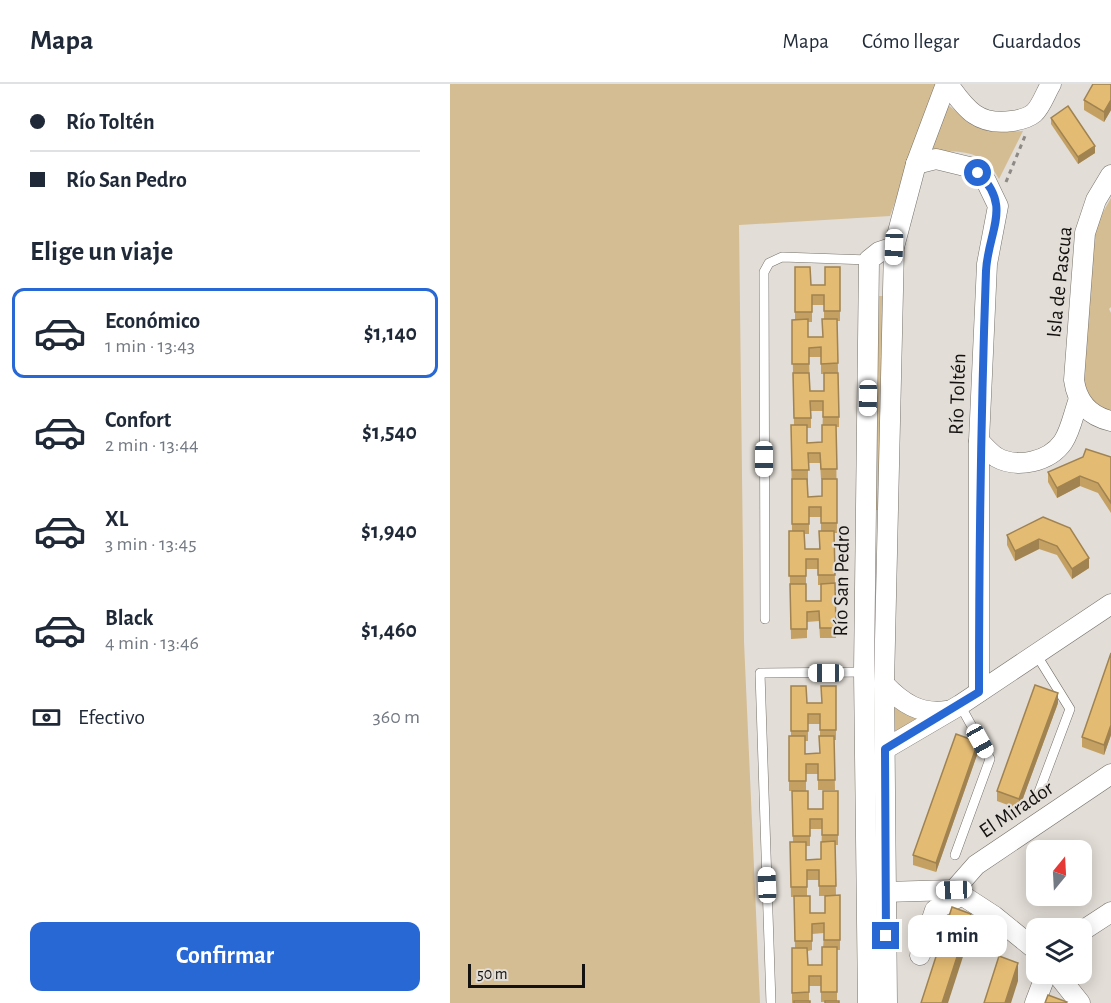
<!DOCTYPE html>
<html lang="es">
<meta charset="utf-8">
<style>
body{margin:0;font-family:"Alegreya Sans",sans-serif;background:#f2f2f3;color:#1f2937;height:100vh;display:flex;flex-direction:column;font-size:22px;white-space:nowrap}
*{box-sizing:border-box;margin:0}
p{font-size:20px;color:#747a83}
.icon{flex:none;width:33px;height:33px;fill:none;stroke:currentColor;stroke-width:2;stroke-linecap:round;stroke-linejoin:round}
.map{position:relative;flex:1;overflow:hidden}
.sheet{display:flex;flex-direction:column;background:#fff;width:450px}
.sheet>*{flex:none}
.hud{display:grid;align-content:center;height:132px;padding:0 30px;background:#fff}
.needle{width:39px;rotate:18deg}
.buttons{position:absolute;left:576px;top:756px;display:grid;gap:12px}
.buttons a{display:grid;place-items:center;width:66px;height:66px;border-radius:12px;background:#fff;box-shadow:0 3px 15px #0003;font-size:30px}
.scale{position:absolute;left:18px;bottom:15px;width:117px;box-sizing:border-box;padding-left:6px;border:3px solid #141210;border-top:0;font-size:16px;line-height:21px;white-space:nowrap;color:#141210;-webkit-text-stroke:4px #e2ddd6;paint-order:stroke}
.end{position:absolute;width:27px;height:27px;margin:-14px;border:8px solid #2868d5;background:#fff;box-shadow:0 0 0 3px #fff}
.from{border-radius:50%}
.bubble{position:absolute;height:42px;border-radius:12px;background:#fff;box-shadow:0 3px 15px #0003;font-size:20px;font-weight:700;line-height:42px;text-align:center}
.car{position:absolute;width:18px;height:36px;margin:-18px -9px;border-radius:8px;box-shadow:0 0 4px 2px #0007;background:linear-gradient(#fff 24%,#345 0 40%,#fff 0 76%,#345 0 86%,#fff 0)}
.hud b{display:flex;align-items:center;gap:21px;height:57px;font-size:22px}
.hud b+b{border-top:2px solid #e0e1e3}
.hud i{width:15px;height:15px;background:#1f2937}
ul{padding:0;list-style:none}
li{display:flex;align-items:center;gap:18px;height:90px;margin:0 12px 9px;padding:0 18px;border:3px solid transparent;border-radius:12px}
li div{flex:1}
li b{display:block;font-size:22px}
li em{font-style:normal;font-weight:700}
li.current{border-color:#2868d5}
li>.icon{width:54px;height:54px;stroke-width:1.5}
h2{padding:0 30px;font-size:27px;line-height:72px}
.pay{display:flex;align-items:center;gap:15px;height:66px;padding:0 30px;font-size:22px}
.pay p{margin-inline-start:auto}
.button{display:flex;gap:12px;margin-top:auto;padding:12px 30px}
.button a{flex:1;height:69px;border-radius:12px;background:#2868d5;color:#fff;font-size:24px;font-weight:700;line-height:69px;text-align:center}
header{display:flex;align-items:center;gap:36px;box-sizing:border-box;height:84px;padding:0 30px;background:#fff;border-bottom:2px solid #e0e1e3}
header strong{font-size:28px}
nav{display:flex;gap:33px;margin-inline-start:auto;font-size:21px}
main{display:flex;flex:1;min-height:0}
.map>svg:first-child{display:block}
.green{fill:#d4bc93}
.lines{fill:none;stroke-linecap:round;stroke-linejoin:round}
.service-casing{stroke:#76726b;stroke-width:10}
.minor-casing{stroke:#76726b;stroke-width:21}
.path{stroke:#8d8984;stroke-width:3;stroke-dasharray:4.5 4.5;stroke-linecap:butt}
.service{stroke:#fff;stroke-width:9}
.minor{stroke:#fff;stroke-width:20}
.wall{fill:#c4a163;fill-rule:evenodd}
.shaded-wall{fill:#a08350}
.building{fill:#e4bb73;stroke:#a08350;stroke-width:1.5}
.route{stroke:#2868d5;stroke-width:8}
.labels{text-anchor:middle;stroke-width:4.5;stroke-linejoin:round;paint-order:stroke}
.street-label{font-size:21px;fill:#141210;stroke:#e2ddd6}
</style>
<header>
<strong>Mapa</strong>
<nav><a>Mapa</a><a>Cómo llegar</a><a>Guardados</a></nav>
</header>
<main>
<section class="sheet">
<div class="hud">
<b><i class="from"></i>Río Toltén</b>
<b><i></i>Río San Pedro</b>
</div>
<h2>Elige un viaje</h2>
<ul>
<li class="current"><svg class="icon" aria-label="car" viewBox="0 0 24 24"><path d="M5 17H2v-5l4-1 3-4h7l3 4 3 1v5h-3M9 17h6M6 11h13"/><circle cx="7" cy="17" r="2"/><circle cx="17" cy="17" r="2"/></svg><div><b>Económico</b><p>1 min · 13:43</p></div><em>$1,140</em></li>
<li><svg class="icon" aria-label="car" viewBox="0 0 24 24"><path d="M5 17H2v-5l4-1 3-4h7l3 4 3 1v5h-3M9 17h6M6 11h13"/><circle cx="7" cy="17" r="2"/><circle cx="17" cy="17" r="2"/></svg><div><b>Confort</b><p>2 min · 13:44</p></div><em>$1,540</em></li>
<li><svg class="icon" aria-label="car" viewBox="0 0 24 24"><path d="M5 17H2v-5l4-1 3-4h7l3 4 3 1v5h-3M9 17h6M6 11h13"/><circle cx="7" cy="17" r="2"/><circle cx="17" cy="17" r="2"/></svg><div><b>XL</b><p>3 min · 13:45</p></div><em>$1,940</em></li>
<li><svg class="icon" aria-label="car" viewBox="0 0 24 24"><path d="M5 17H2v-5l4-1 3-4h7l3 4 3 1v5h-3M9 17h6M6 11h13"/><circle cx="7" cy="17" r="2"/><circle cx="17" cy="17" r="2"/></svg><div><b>Black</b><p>4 min · 13:46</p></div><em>$1,460</em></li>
</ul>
<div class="pay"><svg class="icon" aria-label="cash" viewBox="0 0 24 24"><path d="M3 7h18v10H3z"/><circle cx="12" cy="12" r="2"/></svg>Efectivo<p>360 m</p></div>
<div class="button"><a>Confirmar</a></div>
</section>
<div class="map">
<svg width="661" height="919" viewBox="0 0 661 919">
<rect width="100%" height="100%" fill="#e2ddd6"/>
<g class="green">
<polygon points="0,0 487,0 440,132 289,141 294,558 310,919 0,919"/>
<path d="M497 20C528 46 532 50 573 47L549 95C533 65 509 66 479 69Z"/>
<polygon points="661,114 661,223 659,225 661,229 661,329 646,325 629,298 642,160 648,137"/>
<polygon points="428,212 433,212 429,426 424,426"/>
<polygon points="442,618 470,632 442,650"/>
</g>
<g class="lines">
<g class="service-casing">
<g id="service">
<polyline points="315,535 314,188 319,179 332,173 419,176"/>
<polyline points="586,570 620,625 587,713"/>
<polyline points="505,771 540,675 510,621"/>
<polyline points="321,919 310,589 414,588"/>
</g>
</g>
<g class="minor-casing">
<g id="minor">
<path d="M498 0C516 26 529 42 562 37 569 36 578 34 584 29 591 23 596 8 601 0"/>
<polyline points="466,80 486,75 519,83 536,97 548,122 537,180 529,357 529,608"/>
<path d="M661 91 646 116 635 149 624 296C627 318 639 332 661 337"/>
<path d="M529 357C534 362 540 369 546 373 567 385 599 378 613 358 621 346 624 328 629 315"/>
<path d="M434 600C452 619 470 631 497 627"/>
<polyline points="435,665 510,621 661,520"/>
<polyline points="504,806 526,781 661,690"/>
<polyline points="435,808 504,806 544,832 586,866"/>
<polyline points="632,847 661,828"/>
<polyline points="470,871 485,826 512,811"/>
<polyline points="607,890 630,919"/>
<polyline points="418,919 414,588 419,176 429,168 444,163"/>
<polyline points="437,919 434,600 444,163 466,80 496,0"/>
<polyline points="585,919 596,890"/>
</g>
</g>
<polyline class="path" points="556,98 575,52"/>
<use href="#service" class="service"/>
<use href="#minor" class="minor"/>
</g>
<g class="wall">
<polygon points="661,0 661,26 654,38 634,26 634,16"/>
<polygon points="601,34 645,69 628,80 601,40"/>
<path d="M345 183 361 201H375L390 183V237H387L389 333V343H386L387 449H384L386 554H370L369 537 357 538V554L341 555 339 447H342L341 341H344L342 236H345ZM362 221H374V235L373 253H358V238H362ZM359 273H371V290H374V307H360ZM361 327H373L372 358 357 359V344H361ZM358 379H370L371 395H372V412L358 413ZM359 433H371V447L369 465H355V450H359ZM356 485H368V501H371V517H356Z"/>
<polygon points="661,373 661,429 648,409 630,402 607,414 598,398 598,388"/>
<polygon points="593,433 639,484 622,495 607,471 589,465 565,477 557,461 557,451"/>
<polygon points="661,569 661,651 654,671 632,663 632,653"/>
<path d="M341 602 357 619H371L386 602V656H384L385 706H368V690H356V707H339V652H341ZM358 640H370V669L355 670V657H358Z"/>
<polygon points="608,619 569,725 547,717 547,707"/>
<polygon points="528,668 486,788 463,781 463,771"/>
<path d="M342 707 358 725H373L388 707V761H385L386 811H390V866H387V917L371 918V902H359V917L342 919V864H345L344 813H341L340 758H343ZM360 745H372L371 775 356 776V762H360ZM357 796H369V812H375V829H360L357 812ZM374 849 372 881H358V867L362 866V850Z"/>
</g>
<g class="shaded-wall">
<polygon points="661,16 661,26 654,38 654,28"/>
<polygon points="645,62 645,69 628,80 628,73"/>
<polygon points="630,392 630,402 607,414 607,404"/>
<polygon points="589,455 589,465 565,477 565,467"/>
<polygon points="639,474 639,484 622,495 622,485"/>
<polygon points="608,609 608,619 569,725 569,715"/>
<polygon points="661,641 661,651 654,671 654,661"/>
<polygon points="528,658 528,668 486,788 486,779"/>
<polygon points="521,830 521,848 498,919 492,919"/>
<polygon points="568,879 568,897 561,919 555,919"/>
</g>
<g class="building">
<polygon points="643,0 661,0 661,16 654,28 634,16"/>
<polygon points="618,22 645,62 628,73 601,34"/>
<polygon points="345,183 360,183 361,201 375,201 375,183 390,183 390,227 374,227 374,211 362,211 362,228 345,228"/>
<polygon points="358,235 358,253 373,253 372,235 387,235 388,279 371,280 371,263 359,264 359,280 342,280 342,236"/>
<polygon points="343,289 359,289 360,307 374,307 374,289 388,289 389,333 373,333 373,317 360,317 361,334 344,334"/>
<polygon points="341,341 357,341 357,359 372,358 372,341 386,341 387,385 371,385 370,369 358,369 359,386 342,386"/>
<polygon points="636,365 661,373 661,419 648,399 630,392 607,404 598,388 633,373"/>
<polygon points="342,395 357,395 358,413 372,412 372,395 387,395 387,439 371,439 371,423 359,423 359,440 342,440"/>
<polygon points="593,433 620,444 639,474 622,485 607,462 589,455 565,467 557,451"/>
<polygon points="339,447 354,447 355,465 370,465 369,447 384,447 385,491 368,491 368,475 356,475 356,492 339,492"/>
<polygon points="385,499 386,544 370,544 369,527 357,528 357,545 341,545 340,500 356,500 356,517 371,517 371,500"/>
<polygon points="661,569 661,641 654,661 632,653"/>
<polygon points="585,601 608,609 569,715 547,707"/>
<polygon points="341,602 356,602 357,619 372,619 371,602 386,602 386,646 370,646 370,630 358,630 358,647 341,647"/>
<polygon points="506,650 528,658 486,779 463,771"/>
<polygon points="339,652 355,652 355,670 370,669 369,652 384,652 385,696 368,696 368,680 356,680 356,697 339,697"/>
<polygon points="342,707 358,707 358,725 373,725 373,707 388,707 388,751 372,751 372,735 360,735 360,752 343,752"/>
<polygon points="385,757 386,802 369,802 369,786 357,786 357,803 341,803 340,758 356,758 356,776 371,775 371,758"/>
<polygon points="390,811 390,856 374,856 374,839 362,840 362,857 345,857 344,812 360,812 360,829 375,829 375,812"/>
<polygon points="502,823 521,830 492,919 471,919"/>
<polygon points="372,863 387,863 387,908 371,908 371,892 359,892 359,908 342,909 342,864 357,864 358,881 372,881"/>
<polygon points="549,872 568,879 555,919 534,919"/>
<polygon points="598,911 617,918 616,919 595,919"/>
<rect x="344" y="917" width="16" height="2"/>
<rect x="375" y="917" width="14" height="2"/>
</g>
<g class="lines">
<path class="route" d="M436 852 435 665 529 608C529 467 531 327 536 187 538 147 563 122 528 89"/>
</g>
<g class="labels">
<g class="street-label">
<text transform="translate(609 198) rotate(-84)" y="7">Isla de Pascua</text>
<text transform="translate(507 310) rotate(-88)" y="7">Río Toltén</text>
<text transform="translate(391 497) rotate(-89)" y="7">Río San Pedro</text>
<text transform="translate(566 725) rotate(-34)" y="7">El Mirador</text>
</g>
</g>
</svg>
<div class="buttons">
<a><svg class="needle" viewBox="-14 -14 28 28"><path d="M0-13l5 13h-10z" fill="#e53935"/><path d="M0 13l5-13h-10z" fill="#747a83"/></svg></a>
<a><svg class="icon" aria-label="layers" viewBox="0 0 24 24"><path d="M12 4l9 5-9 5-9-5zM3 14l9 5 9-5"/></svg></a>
</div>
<div class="scale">50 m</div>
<i class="end from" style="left:528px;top:89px"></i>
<i class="end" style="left:436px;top:852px"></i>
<div class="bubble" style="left:458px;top:831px;width:99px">1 min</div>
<i class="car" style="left:444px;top:163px;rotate:182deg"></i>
<i class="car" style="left:418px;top:314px;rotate:181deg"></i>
<i class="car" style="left:314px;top:375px;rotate:180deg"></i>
<i class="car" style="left:376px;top:589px;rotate:270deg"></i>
<i class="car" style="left:530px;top:657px;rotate:151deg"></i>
<i class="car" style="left:317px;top:801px;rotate:358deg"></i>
<i class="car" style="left:504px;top:806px;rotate:268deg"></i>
</div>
</main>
